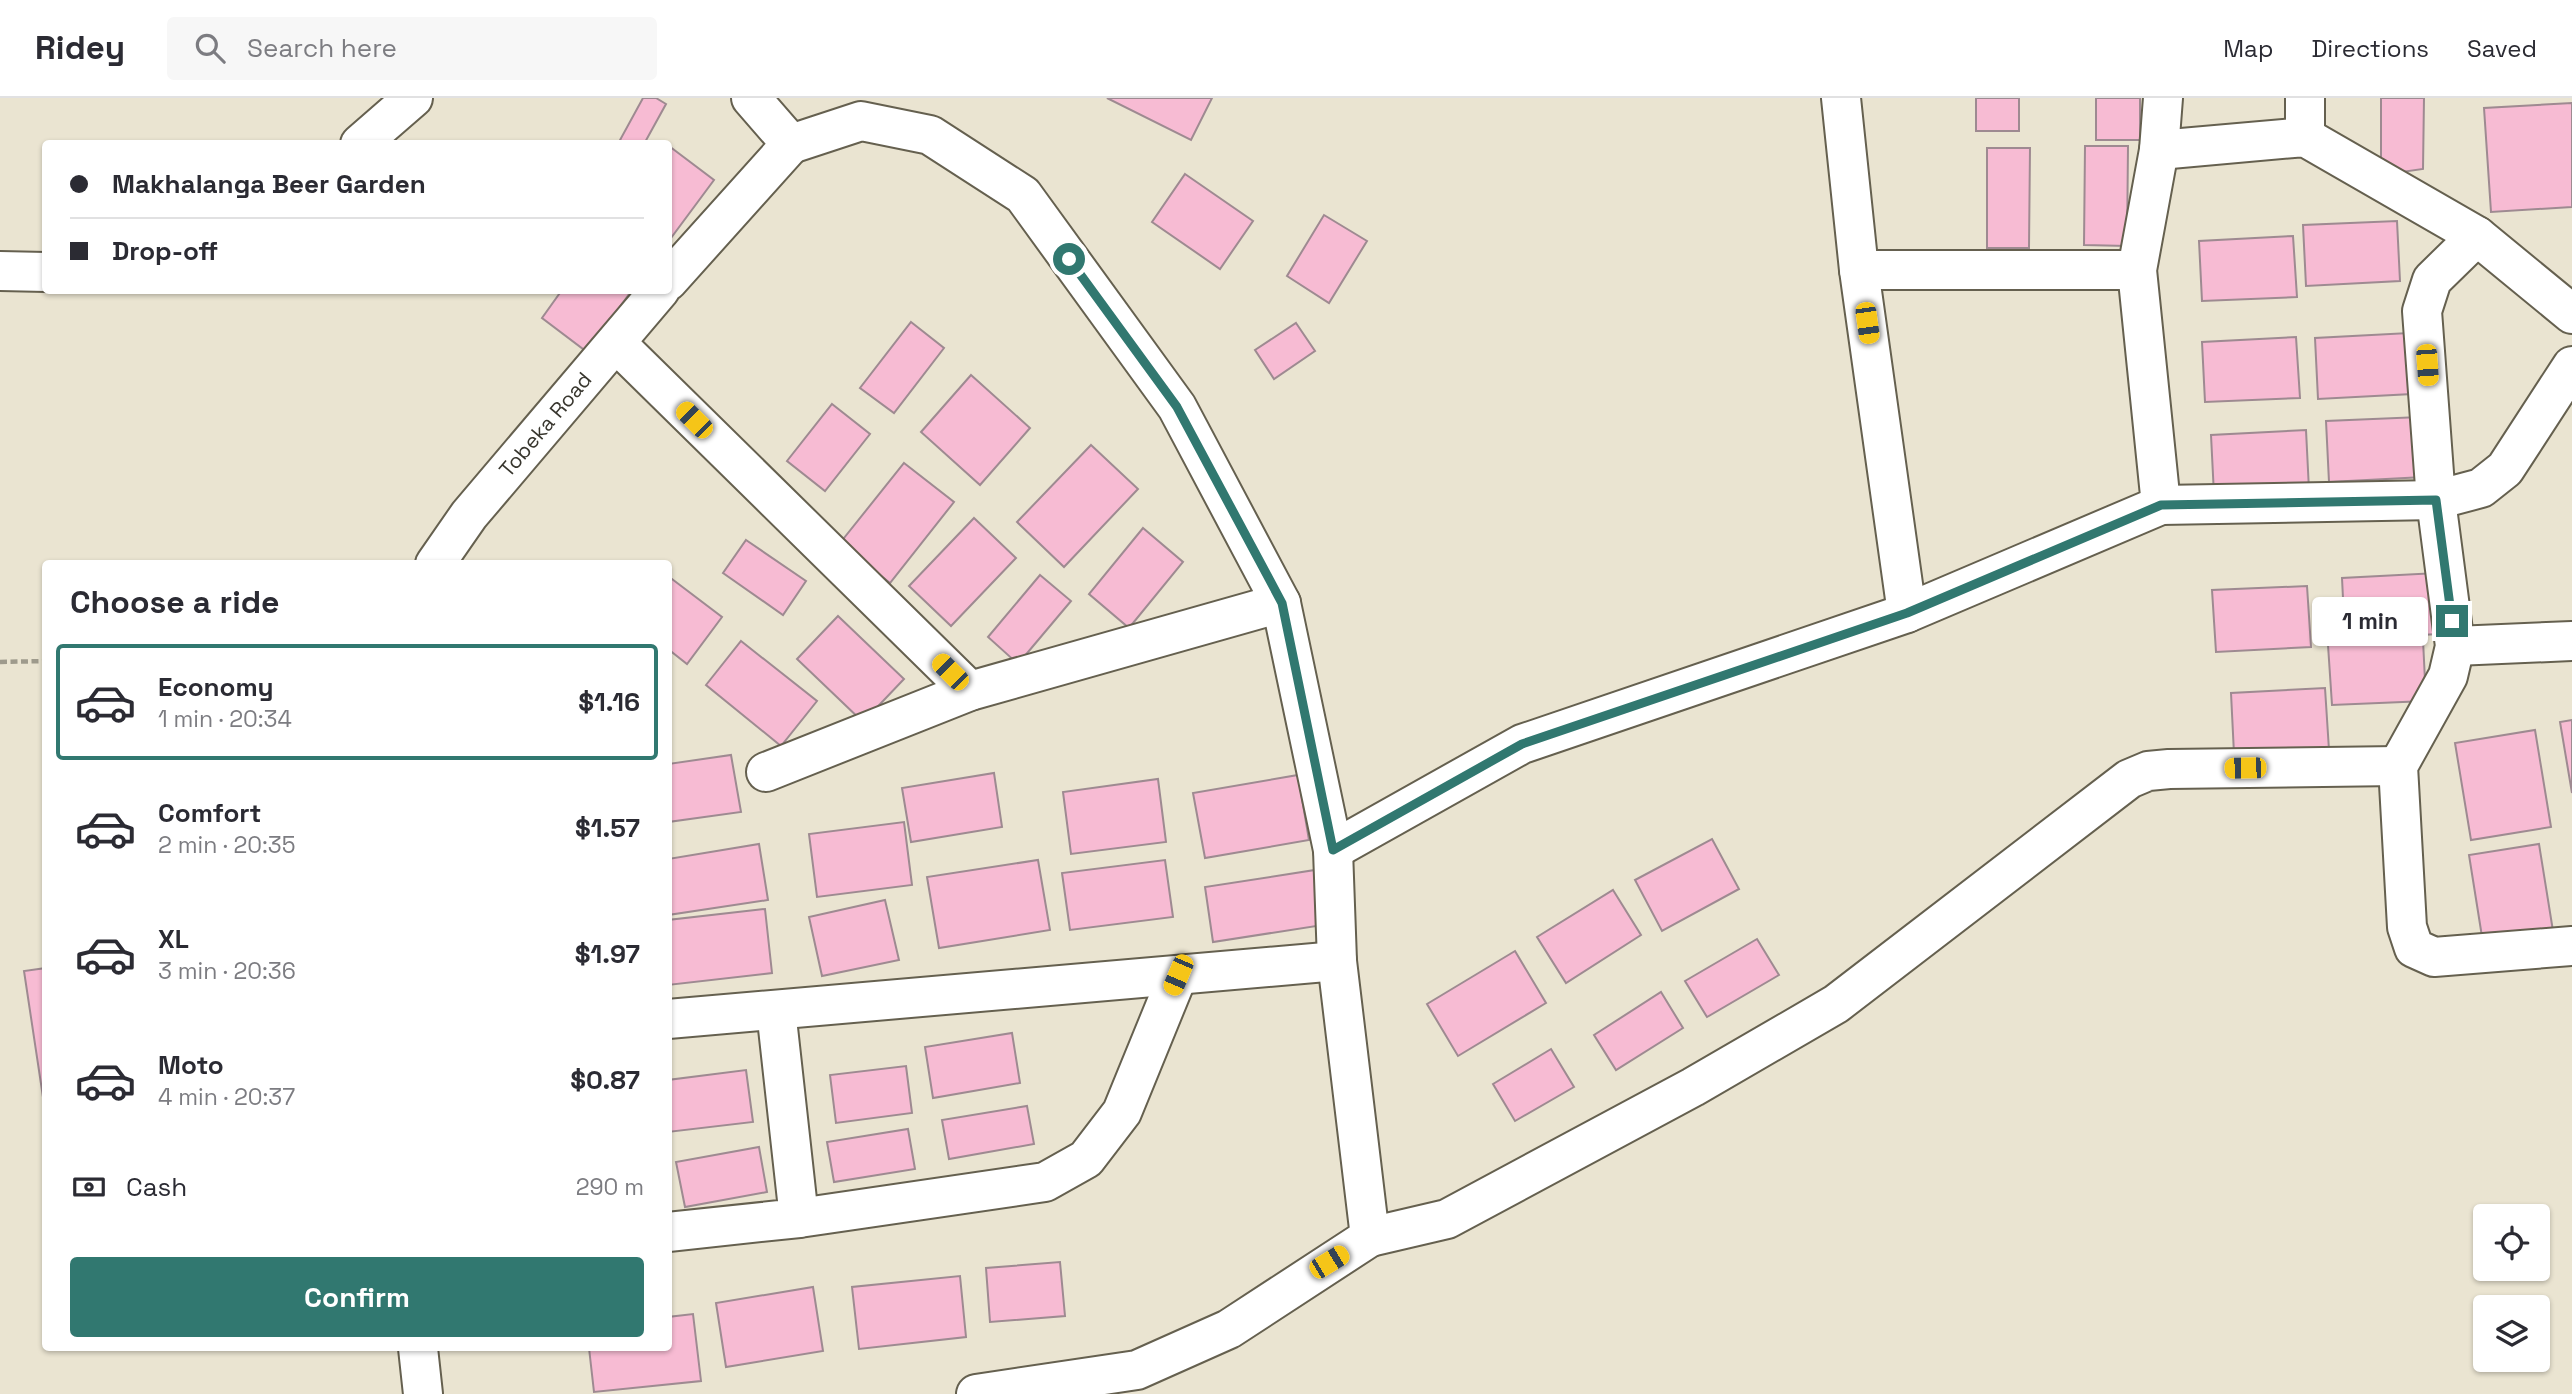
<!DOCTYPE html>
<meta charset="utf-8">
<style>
body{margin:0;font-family:"Space Grotesk",sans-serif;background:#f7f7f7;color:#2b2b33;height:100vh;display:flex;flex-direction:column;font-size:26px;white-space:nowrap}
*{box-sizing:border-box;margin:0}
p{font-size:23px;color:#7c7c81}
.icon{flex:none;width:38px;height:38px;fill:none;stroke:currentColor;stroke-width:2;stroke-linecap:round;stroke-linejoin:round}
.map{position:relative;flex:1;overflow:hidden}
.panel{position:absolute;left:42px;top:462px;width:630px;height:791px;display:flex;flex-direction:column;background:#fff;border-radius:7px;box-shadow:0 2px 5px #0004}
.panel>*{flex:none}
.banner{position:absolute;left:42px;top:42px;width:630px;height:154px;border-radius:7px;box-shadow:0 2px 5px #0004;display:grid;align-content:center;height:154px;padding:0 28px;background:#fff}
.buttons{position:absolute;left:2473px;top:1106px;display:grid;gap:14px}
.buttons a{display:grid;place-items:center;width:77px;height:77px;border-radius:7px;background:#fff;box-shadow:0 2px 5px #0004;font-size:35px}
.end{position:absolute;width:32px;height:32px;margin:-16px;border:9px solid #317870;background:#fff;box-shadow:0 0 0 4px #fff}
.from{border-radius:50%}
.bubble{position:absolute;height:49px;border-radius:7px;background:#fff;box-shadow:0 2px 5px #0004;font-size:23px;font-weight:600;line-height:49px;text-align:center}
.car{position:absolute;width:21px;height:42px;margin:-21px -10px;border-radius:9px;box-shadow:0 0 5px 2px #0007;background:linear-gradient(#f5c518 24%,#345 0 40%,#f5c518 0 76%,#345 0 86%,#f5c518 0)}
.banner b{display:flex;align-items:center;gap:24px;height:66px;font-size:26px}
.banner b+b{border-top:2px solid #e1e1e2}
.banner i{width:18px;height:18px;background:#2b2b33}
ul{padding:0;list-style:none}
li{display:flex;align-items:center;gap:21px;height:116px;margin:0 14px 10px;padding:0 14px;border:4px solid transparent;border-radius:7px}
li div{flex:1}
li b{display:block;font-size:26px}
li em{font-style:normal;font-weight:600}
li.current{border-color:#317870}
li>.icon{width:63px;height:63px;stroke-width:1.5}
h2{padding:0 28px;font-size:32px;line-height:84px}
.pay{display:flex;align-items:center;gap:18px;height:77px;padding:0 28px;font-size:26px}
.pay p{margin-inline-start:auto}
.cta{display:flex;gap:14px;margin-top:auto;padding:14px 28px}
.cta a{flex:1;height:80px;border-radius:7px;background:#317870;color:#fff;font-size:28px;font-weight:600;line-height:80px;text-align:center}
header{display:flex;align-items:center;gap:42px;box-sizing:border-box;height:98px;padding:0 35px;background:#fff;border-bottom:2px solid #e1e1e2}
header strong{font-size:33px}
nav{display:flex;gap:38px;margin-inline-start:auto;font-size:24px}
.search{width:490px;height:63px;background:#f7f7f7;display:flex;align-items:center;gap:18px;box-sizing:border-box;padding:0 24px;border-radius:7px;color:#7c7c81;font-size:26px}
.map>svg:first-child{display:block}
.building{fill:#f7bbd3;stroke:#9e8a91;stroke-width:2}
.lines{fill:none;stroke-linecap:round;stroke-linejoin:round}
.street-casing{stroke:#65604f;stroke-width:42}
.path{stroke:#9e9a8c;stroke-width:4.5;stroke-dasharray:7 3.5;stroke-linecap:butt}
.street{stroke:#fff;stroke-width:38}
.route{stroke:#317870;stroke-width:9}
.labels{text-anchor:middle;stroke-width:5;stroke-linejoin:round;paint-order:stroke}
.street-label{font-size:21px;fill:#38362e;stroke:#eae4d1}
</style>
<header>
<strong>Ridey</strong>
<div class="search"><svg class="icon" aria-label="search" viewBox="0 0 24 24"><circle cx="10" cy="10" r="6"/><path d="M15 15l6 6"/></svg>Search here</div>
<nav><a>Map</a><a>Directions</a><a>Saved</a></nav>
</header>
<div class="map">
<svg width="2572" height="1296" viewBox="0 0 2572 1296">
<rect width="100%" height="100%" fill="#eae4d1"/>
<g class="building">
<polygon points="643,0 656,0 666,6 644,46 627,46 620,42"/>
<polygon points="1107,0 1212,0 1191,42"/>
<rect x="1976" y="0" width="43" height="33"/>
<rect x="2096" y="0" width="44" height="42"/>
<polygon points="2381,0 2424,0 2423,71 2388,76 2381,71"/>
<polygon points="2572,5 2572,109 2491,114 2484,10"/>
<polygon points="669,48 714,82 668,144 668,49"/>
<polygon points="2085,48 2128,48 2127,148 2084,147"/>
<polygon points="1987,50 2030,50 2029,150 1987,150"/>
<polygon points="1185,76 1253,123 1220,171 1152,124"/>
<polygon points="1324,117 1367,143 1329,205 1287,178"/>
<polygon points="2397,123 2400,183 2306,188 2303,127"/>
<polygon points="2293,138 2297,199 2202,203 2199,143"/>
<polygon points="562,192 632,192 587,254 542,220"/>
<polygon points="911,224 944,250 894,315 860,290"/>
<polygon points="1296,225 1315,253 1274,281 1255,252"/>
<polygon points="2409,235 2412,296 2318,301 2315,240"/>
<polygon points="2296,239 2300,300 2205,304 2202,244"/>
<polygon points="971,277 1030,330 980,387 921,334"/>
<polygon points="832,306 870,336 825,393 787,363"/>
<polygon points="2420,319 2424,379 2329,384 2326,323"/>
<polygon points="2306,332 2309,392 2214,397 2211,337"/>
<polygon points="1091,347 1138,391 1064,469 1017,424"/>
<polygon points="904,365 954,404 890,485 840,445"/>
<polygon points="974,420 1016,460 951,528 909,488"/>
<polygon points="1143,430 1183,464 1129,530 1089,496"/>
<polygon points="746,442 806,483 783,517 723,475"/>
<polygon points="2437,475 2439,536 2345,541 2342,480"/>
<polygon points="1040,477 1071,503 1018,566 988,539"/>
<polygon points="668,478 722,519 687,566 668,551"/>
<polygon points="2307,488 2311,549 2216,554 2212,492"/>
<polygon points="838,518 904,581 863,624 797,561"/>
<polygon points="2423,542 2426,603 2332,607 2328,547"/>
<polygon points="741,543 817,603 781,648 706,587"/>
<polygon points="2325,590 2329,652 2234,656 2231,595"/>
<polygon points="2572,622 2572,695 2560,624"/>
<polygon points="2535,632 2551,729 2471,742 2455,645"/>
<polygon points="731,657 741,714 668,724 668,666"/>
<polygon points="994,675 1002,729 911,744 902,690"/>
<polygon points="1298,677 1309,742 1205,760 1193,695"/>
<polygon points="1158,681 1166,744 1071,756 1063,694"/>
<polygon points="904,724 912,787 817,799 809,736"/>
<polygon points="1712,741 1739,791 1662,833 1635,782"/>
<polygon points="759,746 768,802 668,817 668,761"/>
<polygon points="2539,746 2553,833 2483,845 2469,757"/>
<polygon points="1038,762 1050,832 939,850 927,779"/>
<polygon points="1165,762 1173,819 1070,832 1062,775"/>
<polygon points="1315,772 1323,827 1213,844 1205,789"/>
<polygon points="1613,792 1641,837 1566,885 1537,839"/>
<polygon points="885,802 899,862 822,878 809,819"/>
<polygon points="765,811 772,875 668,887 668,822"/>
<polygon points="1757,841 1779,877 1707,919 1685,883"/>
<polygon points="1515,853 1546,905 1458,958 1427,906"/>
<polygon points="46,870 46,1019 24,873"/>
<polygon points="1661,894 1683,930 1616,972 1594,937"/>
<polygon points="1012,935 1020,985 933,1000 925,949"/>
<polygon points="1551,951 1574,989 1515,1023 1493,986"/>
<polygon points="906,968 912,1015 836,1025 830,977"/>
<polygon points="746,972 753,1024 668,1034 668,982"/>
<polygon points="1027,1008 1034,1046 949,1061 942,1022"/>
<polygon points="908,1031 915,1071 834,1084 827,1044"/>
<polygon points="759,1049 767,1094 685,1109 676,1064"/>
<polygon points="1060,1164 1065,1218 990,1224 986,1170"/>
<polygon points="960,1178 966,1239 859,1251 852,1189"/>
<polygon points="813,1189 823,1253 726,1269 716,1205"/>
<polygon points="693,1216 701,1283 594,1294 589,1250 668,1250 668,1219"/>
</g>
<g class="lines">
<g class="street-casing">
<g id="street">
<polyline points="1841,0 1859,172 1907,515"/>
<polyline points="2305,0 2305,39"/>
<polyline points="360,46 413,0"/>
<polyline points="791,46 861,23 930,37 1023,97 1177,309 1281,505 1333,752 1337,863 1370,1139 1229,1231 1137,1272 976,1296"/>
<polyline points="2159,52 2305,39 2477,138 2572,216"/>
<polyline points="2477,138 2432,182 2422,213 2436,402 2455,548 2448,578 2398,668 2407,829 2414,850 2434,859 2572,848"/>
<polyline points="1859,172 2137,172"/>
<polyline points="0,173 46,174"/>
<polyline points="668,183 791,46 751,0"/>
<polyline points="616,245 970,593"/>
<polyline points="2161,407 2436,402 2481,390 2505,371 2572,268"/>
<path id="s1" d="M435 466 469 417 660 192"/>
<polyline points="2455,548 2572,543"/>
<polyline points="766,674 970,593 1281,505"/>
<polyline points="1333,752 1522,646 1907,515 2161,407 2137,172 2159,52 2163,0"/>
<polyline points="668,921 1337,863"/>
<polyline points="799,1120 1045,1084 1086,1061 1122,1014 1178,877"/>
<polyline points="668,1134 799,1120 776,912"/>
<polyline points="1370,1139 1447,1121 1693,989 1836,906 2129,681 2148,673 2169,671 2398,668"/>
<polyline points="418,1250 423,1296"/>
</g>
</g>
<polyline class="path" points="0,564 46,563"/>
<use href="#street" class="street"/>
</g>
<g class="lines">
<polyline class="route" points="1069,161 1177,309 1282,505 1333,752 1522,646 1907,515 2161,407 2436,402 2452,523"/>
</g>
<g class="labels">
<g class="street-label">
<text dy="7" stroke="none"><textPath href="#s1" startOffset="178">Tobeka Road</textPath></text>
</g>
</g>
</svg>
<div class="buttons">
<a><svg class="icon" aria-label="locate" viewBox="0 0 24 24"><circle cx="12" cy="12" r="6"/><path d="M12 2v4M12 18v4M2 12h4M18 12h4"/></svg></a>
<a><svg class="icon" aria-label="layers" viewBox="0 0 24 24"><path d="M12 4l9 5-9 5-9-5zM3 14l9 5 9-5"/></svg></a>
</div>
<i class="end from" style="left:1069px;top:161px"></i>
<i class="end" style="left:2452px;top:523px"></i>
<div class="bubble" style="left:2312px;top:499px;width:116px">1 min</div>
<i class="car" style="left:1867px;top:225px;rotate:172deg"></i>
<i class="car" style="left:2427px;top:267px;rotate:176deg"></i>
<i class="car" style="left:694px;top:322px;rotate:315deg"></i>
<i class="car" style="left:950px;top:574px;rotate:315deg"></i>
<i class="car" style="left:2245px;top:670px;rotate:269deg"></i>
<i class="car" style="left:1178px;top:877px;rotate:203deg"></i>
<i class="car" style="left:1329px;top:1164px;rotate:59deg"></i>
<div class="banner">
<b><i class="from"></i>Makhalanga Beer Garden</b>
<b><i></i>Drop-off</b>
</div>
<section class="panel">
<h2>Choose a ride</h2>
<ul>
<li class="current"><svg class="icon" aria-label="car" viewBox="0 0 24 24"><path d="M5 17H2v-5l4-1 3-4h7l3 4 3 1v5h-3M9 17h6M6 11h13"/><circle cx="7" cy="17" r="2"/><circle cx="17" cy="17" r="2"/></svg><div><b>Economy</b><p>1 min · 20:34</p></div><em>$1.16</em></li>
<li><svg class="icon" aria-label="car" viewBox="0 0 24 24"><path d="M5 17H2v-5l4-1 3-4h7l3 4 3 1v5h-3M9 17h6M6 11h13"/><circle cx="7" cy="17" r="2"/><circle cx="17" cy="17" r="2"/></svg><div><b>Comfort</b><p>2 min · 20:35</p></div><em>$1.57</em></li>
<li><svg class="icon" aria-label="car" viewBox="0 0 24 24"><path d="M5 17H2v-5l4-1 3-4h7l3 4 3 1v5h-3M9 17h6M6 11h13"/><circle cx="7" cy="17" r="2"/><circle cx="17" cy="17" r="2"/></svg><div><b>XL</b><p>3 min · 20:36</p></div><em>$1.97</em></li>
<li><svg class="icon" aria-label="car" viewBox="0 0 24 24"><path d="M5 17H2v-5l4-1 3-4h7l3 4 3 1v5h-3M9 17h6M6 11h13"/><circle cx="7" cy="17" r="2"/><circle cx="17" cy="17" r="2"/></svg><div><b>Moto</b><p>4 min · 20:37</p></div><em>$0.87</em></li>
</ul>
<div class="pay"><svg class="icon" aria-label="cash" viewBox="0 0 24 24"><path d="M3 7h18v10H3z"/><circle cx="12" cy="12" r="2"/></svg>Cash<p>290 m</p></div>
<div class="cta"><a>Confirm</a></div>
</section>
</div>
